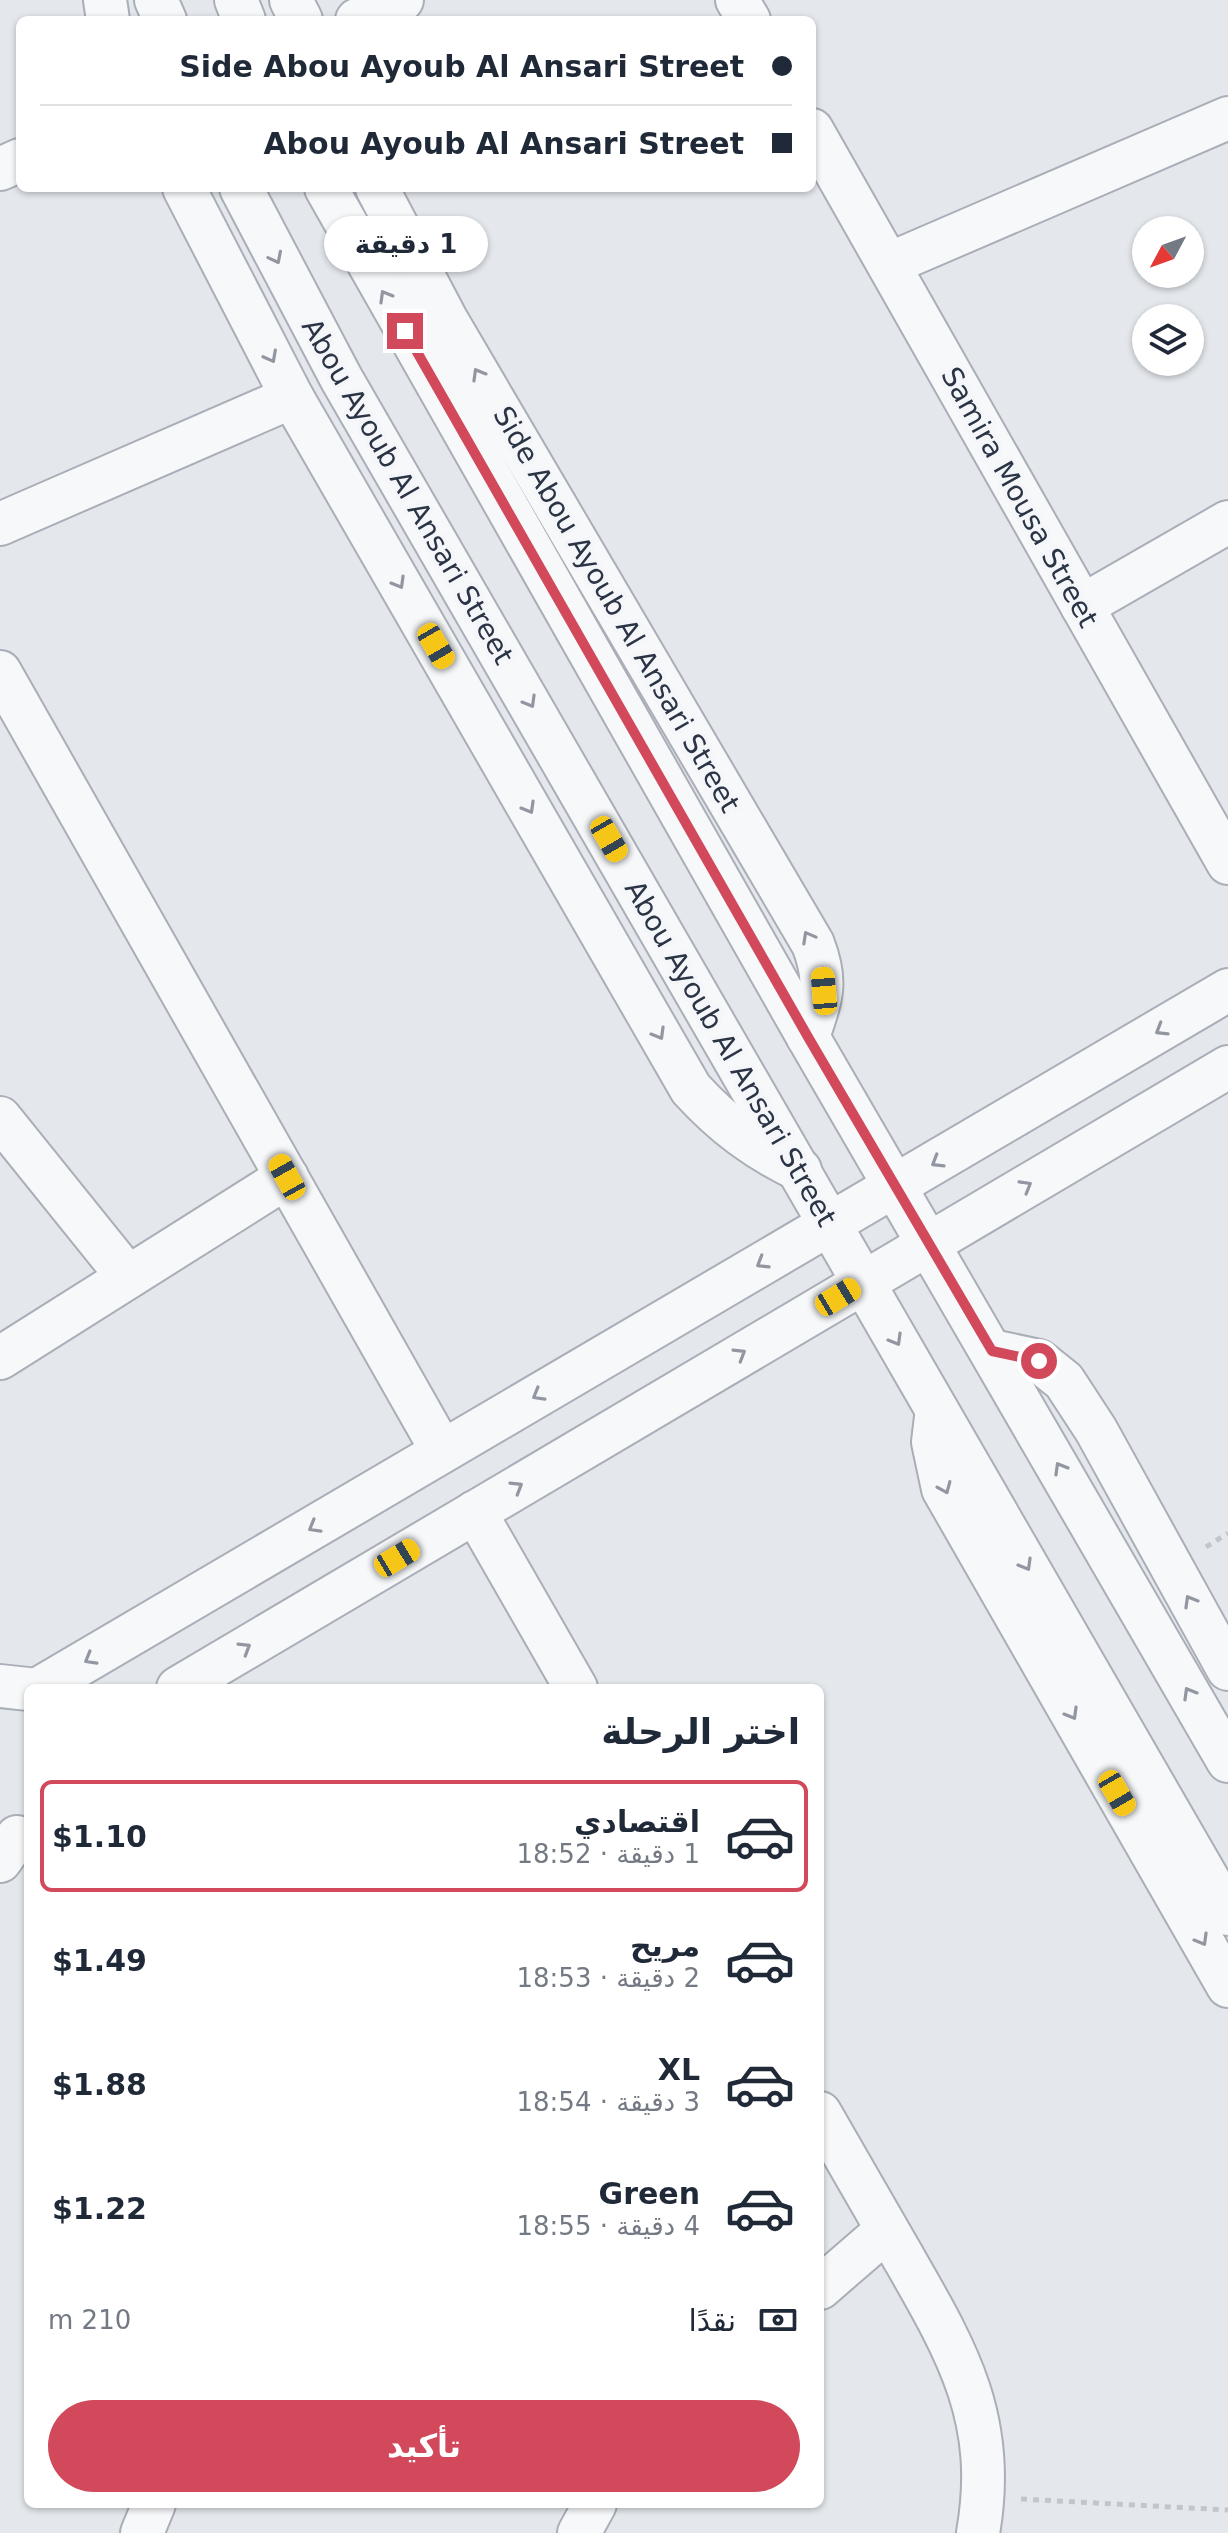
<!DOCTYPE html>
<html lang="ar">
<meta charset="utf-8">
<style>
body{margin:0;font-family:"DejaVu Sans",Vazirmatn,sans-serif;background:#f6f6f7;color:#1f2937;direction:rtl;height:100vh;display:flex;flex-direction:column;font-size:30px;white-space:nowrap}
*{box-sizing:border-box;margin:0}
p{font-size:26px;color:#747a83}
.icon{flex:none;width:44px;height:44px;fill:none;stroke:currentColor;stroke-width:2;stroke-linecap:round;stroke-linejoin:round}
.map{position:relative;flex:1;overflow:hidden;direction:ltr}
.panel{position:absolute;left:24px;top:1684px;width:800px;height:824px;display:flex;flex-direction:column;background:#fff;border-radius:12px;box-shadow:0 2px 6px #0004;direction:rtl}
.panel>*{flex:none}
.hud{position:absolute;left:16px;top:16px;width:800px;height:176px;border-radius:12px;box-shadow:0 2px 6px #0004;direction:rtl;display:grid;align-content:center;height:176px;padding:0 24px;background:#fff}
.needle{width:52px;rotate:229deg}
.tools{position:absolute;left:1132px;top:216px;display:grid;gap:16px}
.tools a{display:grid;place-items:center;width:72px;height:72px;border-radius:50%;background:#fff;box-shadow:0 2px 6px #0004;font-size:40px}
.end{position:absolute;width:36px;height:36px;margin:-18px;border:10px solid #d1495b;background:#fff;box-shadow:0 0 0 4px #fff}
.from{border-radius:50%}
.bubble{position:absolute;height:56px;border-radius:28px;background:#fff;box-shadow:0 2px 6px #0004;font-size:26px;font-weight:600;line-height:56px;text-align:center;direction:rtl}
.car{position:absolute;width:24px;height:48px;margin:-24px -12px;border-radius:10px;box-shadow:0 0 6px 2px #0007;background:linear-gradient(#f5c518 24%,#345 0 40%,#f5c518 0 76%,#345 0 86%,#f5c518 0)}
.hud b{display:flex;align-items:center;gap:28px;height:76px;font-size:30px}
.hud b+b{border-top:2px solid #e0e1e3}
.hud i{width:20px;height:20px;background:#1f2937}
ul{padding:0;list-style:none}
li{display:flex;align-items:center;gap:24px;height:112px;margin:0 16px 12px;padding:0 8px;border:4px solid transparent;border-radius:12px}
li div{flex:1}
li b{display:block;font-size:30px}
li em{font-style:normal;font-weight:600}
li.selected{border-color:#d1495b}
li>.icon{width:72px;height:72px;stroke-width:1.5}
h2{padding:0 24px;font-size:36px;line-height:96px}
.pay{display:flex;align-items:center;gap:20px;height:88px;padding:0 24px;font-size:30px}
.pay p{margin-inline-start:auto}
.cta{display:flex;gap:16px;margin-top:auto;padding:16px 24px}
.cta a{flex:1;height:92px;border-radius:48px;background:#d1495b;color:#fff;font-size:32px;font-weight:600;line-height:92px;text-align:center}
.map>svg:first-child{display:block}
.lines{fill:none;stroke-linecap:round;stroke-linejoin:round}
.minor-casing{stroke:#a9aeb7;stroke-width:46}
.path{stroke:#c2c5cb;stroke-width:5;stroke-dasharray:6 6;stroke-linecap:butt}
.minor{stroke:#f7f8fa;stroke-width:42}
.oneway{stroke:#9196a0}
.route{stroke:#d1495b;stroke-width:10}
.labels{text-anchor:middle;stroke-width:8;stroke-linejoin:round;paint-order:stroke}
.street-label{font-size:28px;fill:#2b3445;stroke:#f4f6f9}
</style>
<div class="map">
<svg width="1228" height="2533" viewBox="0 0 1228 2533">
<rect width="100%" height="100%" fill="#e4e7ec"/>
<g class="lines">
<g class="minor-casing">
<g id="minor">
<polyline points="105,0 108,20"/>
<polyline points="156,0 165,20"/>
<polyline points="236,0 244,20"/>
<polyline points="291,0 301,20"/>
<polyline points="737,0 749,20"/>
<polyline points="357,20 402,0"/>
<polyline points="812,130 1228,863"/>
<polyline points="0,169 20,160"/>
<path d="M184 188 292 397 691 1089C724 1125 756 1149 800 1170"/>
<polyline points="241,188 341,378 1228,1914"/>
<polyline points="326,188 808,1037 1228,1761"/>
<path d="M377 188 447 321 813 944C828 983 821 998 808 1037"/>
<polyline points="889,264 1228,118"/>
<polyline points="0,524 292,397"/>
<polyline points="1082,606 1228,522"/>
<polyline points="0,672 442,1451"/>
<polyline points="0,1118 128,1277"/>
<polyline points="992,1351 1039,1361 1064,1381 1096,1430 1228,1669"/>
<polyline points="0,1358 287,1177"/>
<polyline points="936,1417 933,1442 943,1489 1228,1986"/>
<polyline points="475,1512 576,1688"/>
<polyline points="0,1686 28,1689"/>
<polyline points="40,1688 1228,990"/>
<polyline points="178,1688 1228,1067"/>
<polyline points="0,1861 17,1837"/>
<path d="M820 2113C848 2161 875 2209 903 2257 957 2351 998 2420 978 2533"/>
<polyline points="820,2288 887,2230"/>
<polyline points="142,2533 154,2504"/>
<polyline points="579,2533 595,2504"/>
</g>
</g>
<g class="path">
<polyline points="1206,1547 1228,1533"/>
<polyline points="1021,2499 1228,2510"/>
</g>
<use href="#minor" class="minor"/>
</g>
<defs><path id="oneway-chevron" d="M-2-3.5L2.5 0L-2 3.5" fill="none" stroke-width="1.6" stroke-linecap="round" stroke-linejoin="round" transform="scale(2)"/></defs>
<g class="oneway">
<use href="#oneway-chevron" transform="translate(276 258) rotate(63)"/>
<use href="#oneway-chevron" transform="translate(385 296) rotate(-120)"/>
<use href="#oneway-chevron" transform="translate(271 357) rotate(62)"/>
<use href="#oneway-chevron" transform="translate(478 374) rotate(-120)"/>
<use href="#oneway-chevron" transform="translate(399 583) rotate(60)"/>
<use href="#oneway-chevron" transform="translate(530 702) rotate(60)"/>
<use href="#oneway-chevron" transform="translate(529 808) rotate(60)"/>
<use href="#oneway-chevron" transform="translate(808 937) rotate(-119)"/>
<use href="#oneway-chevron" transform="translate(1161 1030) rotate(149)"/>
<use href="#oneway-chevron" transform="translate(659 1034) rotate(60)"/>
<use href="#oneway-chevron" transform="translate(937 1162) rotate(149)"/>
<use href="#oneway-chevron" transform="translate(1026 1186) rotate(-30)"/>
<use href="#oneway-chevron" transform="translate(762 1263) rotate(149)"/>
<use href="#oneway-chevron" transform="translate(896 1340) rotate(60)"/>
<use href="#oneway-chevron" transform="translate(740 1354) rotate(-31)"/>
<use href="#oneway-chevron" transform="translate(538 1395) rotate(150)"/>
<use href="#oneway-chevron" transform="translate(1060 1468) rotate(-120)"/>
<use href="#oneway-chevron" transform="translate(517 1487) rotate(-31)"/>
<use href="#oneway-chevron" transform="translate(945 1488) rotate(67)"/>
<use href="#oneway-chevron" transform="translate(314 1527) rotate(150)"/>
<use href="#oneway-chevron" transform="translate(1026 1565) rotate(60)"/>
<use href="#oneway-chevron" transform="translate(1190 1601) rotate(-120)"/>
<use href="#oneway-chevron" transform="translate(245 1648) rotate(-31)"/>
<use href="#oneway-chevron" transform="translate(90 1659) rotate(150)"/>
<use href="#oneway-chevron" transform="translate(1189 1693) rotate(-120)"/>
<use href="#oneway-chevron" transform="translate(1072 1714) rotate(60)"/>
<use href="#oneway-chevron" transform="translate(1202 1940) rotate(60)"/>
</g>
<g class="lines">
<polyline class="route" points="405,331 808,1037 992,1351 1039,1361"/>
</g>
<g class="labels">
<g class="street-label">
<text transform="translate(408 491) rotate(60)" y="10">Abou Ayoub Al Ansari Street</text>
<text transform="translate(1020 497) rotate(61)" y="10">Samira Mousa Street</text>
<text transform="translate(617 609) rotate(60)" y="10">Side Abou Ayoub Al Ansari Street</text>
<text transform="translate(731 1053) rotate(60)" y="10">Abou Ayoub Al Ansari Street</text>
</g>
</g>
</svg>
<div class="tools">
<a><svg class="needle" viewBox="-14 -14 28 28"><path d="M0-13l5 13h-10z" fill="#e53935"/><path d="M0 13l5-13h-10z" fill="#747a83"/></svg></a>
<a><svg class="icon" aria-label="layers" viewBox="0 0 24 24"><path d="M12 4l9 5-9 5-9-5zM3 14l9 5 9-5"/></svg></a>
</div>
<i class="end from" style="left:1039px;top:1361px"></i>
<i class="end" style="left:405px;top:331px"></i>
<div class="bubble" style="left:324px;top:216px;width:164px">1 دقيقة</div>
<i class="car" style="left:436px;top:646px;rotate:150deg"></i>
<i class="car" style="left:609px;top:839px;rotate:150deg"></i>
<i class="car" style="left:824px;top:991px;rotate:355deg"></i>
<i class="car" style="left:287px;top:1177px;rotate:331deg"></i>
<i class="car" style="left:838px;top:1297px;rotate:59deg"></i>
<i class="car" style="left:397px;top:1558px;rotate:59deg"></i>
<i class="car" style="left:1117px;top:1793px;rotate:150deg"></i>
<div class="hud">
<b><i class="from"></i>Side Abou Ayoub Al Ansari Street</b>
<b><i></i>Abou Ayoub Al Ansari Street</b>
</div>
<section class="panel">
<h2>اختر الرحلة</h2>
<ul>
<li class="selected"><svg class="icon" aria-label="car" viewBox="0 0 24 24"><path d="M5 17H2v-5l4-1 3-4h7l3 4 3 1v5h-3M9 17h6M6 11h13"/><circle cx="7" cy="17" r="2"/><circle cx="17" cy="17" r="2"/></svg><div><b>اقتصادي</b><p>1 دقيقة · 18:52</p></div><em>$1.10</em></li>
<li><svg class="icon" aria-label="car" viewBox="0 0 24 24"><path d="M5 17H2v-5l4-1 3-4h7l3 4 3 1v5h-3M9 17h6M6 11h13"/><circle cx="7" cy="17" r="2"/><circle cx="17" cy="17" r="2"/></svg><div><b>مريح</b><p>2 دقيقة · 18:53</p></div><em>$1.49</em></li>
<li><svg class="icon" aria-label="car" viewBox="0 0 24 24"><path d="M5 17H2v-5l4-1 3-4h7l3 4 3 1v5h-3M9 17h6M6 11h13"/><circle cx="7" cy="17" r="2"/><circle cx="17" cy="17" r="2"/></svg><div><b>XL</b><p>3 دقيقة · 18:54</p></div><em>$1.88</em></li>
<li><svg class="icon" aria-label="car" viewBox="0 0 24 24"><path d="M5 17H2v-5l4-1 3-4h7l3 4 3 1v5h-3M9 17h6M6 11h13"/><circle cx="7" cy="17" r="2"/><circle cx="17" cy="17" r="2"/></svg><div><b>Green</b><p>4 دقيقة · 18:55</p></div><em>$1.22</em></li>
</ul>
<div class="pay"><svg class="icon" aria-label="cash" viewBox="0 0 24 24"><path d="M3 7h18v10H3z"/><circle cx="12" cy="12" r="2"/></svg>نقدًا<p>210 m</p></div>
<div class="cta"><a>تأكيد</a></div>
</section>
</div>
